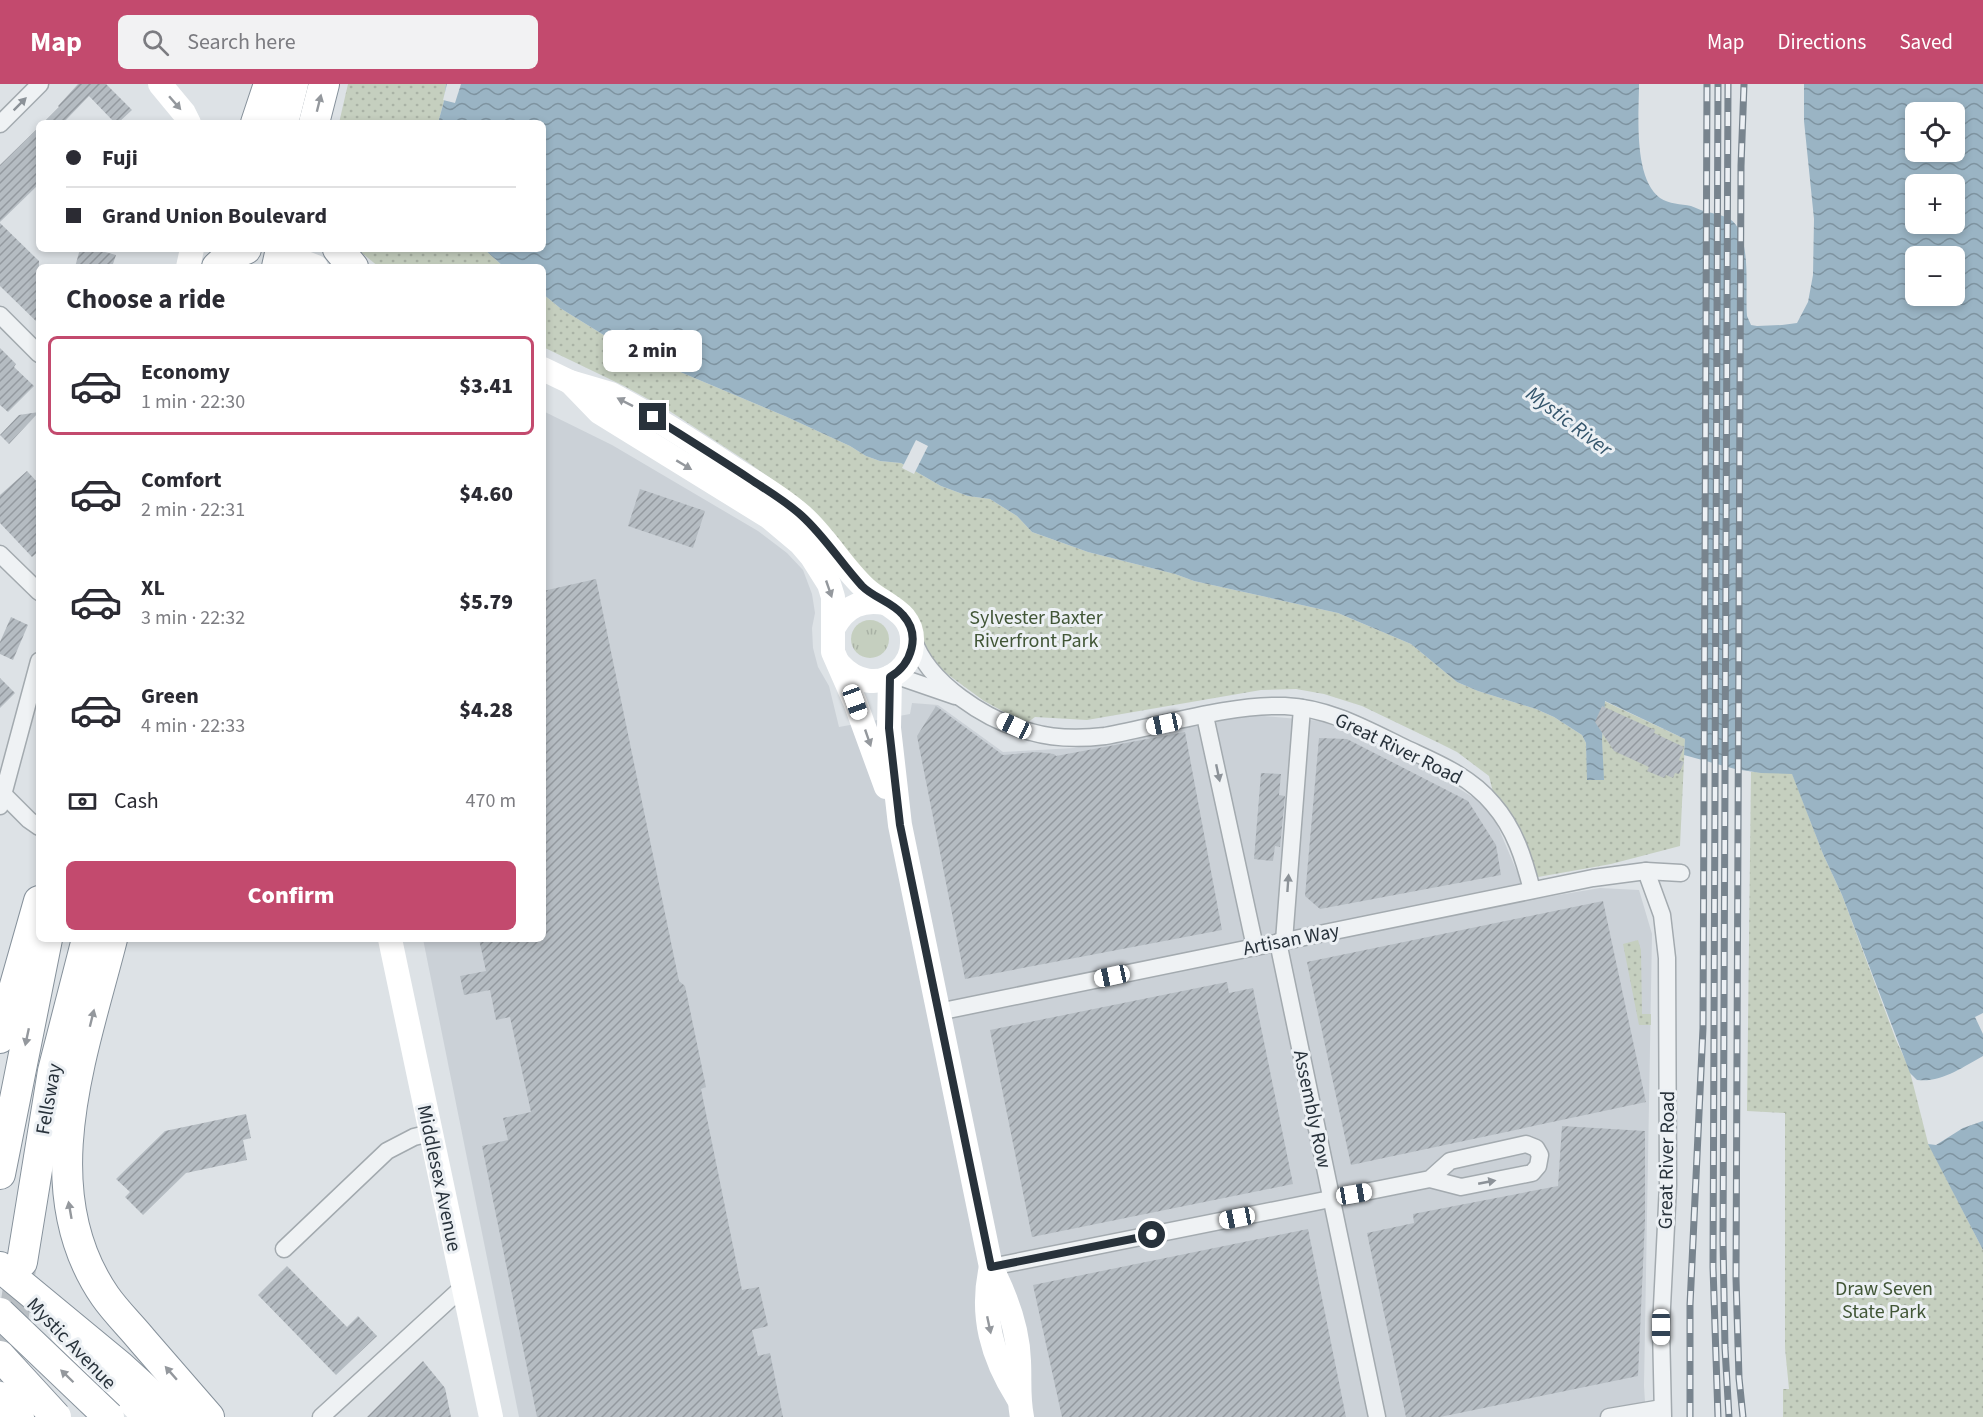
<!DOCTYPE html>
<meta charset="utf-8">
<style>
body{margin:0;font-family:"Source Sans 3",sans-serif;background:#f2f2f3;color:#2b2b33;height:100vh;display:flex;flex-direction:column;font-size:22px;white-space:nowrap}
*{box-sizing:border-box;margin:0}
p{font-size:20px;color:#7c7c81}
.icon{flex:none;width:33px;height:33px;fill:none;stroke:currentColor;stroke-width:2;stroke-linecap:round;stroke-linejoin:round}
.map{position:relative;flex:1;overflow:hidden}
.sheet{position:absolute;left:36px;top:180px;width:510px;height:678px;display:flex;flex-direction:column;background:#fff;border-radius:9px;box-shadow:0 3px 9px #0003}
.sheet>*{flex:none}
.hud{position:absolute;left:36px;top:36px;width:510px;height:132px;border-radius:9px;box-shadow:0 3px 9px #0003;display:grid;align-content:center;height:132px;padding:0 30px;background:#fff}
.buttons{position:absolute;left:1905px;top:18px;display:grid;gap:12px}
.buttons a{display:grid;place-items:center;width:60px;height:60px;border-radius:9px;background:#fff;box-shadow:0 3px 9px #0003;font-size:30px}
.end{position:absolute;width:27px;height:27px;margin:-14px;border:8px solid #28323b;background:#fff;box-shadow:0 0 0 3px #fff}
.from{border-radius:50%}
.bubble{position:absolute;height:42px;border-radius:9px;background:#fff;box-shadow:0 3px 9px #0003;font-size:20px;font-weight:800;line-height:42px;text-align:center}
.car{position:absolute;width:18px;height:36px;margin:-18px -9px;border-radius:8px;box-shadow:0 0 4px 2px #0007;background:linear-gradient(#fff 24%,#345 0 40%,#fff 0 76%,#345 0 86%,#fff 0)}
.hud b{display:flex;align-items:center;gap:21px;height:57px;font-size:22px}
.hud b+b{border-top:2px solid #e1e1e2}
.hud i{width:15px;height:15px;background:#2b2b33}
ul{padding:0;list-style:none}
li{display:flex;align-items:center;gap:18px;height:99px;margin:0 12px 9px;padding:0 18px;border:3px solid transparent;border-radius:9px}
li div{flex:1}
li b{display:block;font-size:22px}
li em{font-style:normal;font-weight:800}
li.selected{border-color:#c34a6e}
li>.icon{width:54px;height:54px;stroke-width:1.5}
h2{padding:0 30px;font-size:27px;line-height:72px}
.pay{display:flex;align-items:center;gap:15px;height:66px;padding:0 30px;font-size:22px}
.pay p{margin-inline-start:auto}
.primary-button{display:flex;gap:12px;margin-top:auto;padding:12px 30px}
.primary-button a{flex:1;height:69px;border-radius:9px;background:#c34a6e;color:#fff;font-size:24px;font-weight:800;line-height:69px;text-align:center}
header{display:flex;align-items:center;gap:36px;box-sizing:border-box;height:84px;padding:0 30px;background:#c34a6e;color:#fff}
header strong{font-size:28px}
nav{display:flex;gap:33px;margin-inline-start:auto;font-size:21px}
.search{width:420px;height:54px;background:#f2f2f3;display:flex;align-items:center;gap:15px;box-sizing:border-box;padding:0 21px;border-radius:9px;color:#7c7c81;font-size:22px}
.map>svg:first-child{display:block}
.built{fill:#cbd1d7}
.grass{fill:url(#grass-tufts)}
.park{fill:url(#park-dots)}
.water{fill:url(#water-waves);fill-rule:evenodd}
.pier{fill:#dde2e6}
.building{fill:url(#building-hatch)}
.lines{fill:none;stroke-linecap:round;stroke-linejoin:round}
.highway-tunnel{stroke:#b9bfc4;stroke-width:30;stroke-dasharray:30 15;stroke-linecap:butt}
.street-casing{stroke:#a3aaaf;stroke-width:19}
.highway-casing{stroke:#86919b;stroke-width:32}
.street{stroke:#eff2f4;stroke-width:16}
.secondary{stroke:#fff;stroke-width:24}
.highway{stroke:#fff;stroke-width:30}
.rail-casing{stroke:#78848e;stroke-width:7}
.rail{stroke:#ecf0f4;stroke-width:4.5;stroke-dasharray:14;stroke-linecap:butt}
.highway-bridge-casing{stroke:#86919b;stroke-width:32;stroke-linecap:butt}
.highway-bridge{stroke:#fff;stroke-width:30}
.oneway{fill:#94989d}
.oneway2{fill:#8c9298}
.route{stroke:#28323b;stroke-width:8}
.labels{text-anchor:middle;stroke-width:6;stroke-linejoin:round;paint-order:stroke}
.park-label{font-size:20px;fill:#415636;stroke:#ecf0f4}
.street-label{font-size:20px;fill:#28323b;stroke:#ecf0f4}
.water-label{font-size:21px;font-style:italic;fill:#35566c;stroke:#ecf0f4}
</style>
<header>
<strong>Map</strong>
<div class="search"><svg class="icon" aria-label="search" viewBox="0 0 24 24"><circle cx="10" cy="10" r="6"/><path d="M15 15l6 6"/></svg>Search here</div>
<nav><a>Map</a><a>Directions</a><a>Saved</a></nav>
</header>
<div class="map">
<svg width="1983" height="1333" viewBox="0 0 1983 1333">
<defs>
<pattern id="grass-tufts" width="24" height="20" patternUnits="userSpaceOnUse" patternTransform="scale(1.5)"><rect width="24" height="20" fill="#c5cfbf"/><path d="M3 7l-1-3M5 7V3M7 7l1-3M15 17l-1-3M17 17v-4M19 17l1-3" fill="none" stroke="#a9b2a5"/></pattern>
<pattern id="park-dots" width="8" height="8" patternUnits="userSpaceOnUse" patternTransform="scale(1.5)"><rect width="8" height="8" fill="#c5cfbf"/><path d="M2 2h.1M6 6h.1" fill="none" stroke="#a9b2a5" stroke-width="1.8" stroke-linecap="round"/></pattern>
<pattern id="water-waves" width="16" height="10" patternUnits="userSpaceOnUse" patternTransform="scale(1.5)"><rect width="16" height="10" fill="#9ab4c4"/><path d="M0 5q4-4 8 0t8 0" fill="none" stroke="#7e93a0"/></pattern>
<pattern id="building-hatch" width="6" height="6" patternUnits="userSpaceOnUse" patternTransform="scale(1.5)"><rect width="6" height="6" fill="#b5bcc2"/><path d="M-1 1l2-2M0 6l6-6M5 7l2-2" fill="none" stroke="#93999f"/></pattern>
</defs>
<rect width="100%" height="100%" fill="#dde2e6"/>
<polygon class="built" points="543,327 612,361 758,447 787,469 803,486 812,510 815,529 812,544 813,564 818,583 829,602 839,643 910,630 912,619 938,621 1003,668 1074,664 1172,644 1253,631 1321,637 1407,672 1490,724 1529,816 1600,804 1639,806 1652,850 1644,1302 1646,1333 519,1333 423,855 543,855"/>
<circle class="grass" cx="870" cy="555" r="19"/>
<g class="park">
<polygon points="348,0 446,0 444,17 438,39 339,39"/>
<polygon points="357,165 484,165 504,183 379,183"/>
<polygon points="543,210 560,224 628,266 787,333 850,362 866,372 880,377 901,379 941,402 968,412 990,415 1017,432 1032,448 1088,468 1175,490 1194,497 1338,529 1411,560 1457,598 1478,607 1536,625 1554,633 1582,651 1586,659 1588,696 1603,696 1602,655 1604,617 1685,655 1680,762 1611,780 1538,793 1521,746 1506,723 1493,708 1489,692 1457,668 1439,659 1362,622 1324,610 1296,605 1261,606 1087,636 1035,633 1028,638 1006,629 984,617 939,584 867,495 790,408 746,377 668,326 624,302 543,263"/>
<polygon points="1751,688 1792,689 1823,770 1842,811 1896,956 1909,984 1928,1059 1983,1166 1983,1333 1783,1333 1783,1305 1789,1305 1785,1264 1785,1029 1747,1027"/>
<polygon points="1638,856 1641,866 1642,930 1651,930 1651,941 1639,941 1623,860"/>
</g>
<g class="water">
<path d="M446 0H1639C1639 30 1633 94 1660 114 1669 120 1681 120 1691 122 1697 124 1702 127 1708 128 1718 131 1730 132 1736 141 1751 163 1745 206 1747 232L1751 241 1757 242 1782 241 1797 239 1808 218 1813 191 1814 135 1804 37V0H1983V929L1975 933 1983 950V972C1963 983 1941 999 1917 996L1910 989 1842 811 1823 770 1792 690 1761 689 1735 685 1684 671 1685 655 1605 617 1602 655 1604 696H1587L1586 659 1582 651 1554 633 1536 625 1478 607 1457 598 1411 560 1338 529 1194 497 1175 490 1088 468 1032 448 1017 432 990 415 968 412 941 402 901 379 880 377 866 372 850 362 787 333 628 266 560 224 543 210V183H504L484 165H543V39H438L444 17ZM1916 28H1954V68H1916ZM1916 100H1954V140H1916ZM1916 172H1954V212H1916Z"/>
<polygon points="1983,1037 1983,1166 1928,1060 1936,1061 1963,1044"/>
</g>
<g class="pier">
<polygon points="447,0 461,0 455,19 443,16"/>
<polygon points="916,356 928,362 914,390 902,384"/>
</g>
<g class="building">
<polygon points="78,0 106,0 132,26 118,39 115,39 89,12 63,39 43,39 59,23 58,22"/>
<polygon points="39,43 39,100 0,138 0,81"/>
<polygon points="0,139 39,177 39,240 0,202"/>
<polygon points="80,165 94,165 116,171 112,183 75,183"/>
<polygon points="0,264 16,280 14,283 34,302 8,328 0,321"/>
<polygon points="39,328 9,360 0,351 19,331"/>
<polygon points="27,387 39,400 39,467 32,473 0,439 0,411"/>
<polygon points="640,405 705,427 693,464 628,442"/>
<polygon points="596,495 679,897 685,902 706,1003 701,1005 742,1206 759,1203 768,1242 752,1246 758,1272 770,1269 783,1333 537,1333 482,1062 508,1056 503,1034 531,1028 510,933 496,936 490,906 464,911 460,892 486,887 479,855 543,855 543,507"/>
<polygon points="11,533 28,541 13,576 0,570 0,558"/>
<polygon points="0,594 15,609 0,624"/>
<polygon points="936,622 1003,671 1036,668 1054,670 1056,672 1185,648 1222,846 965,895 917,652"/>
<polygon points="1602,622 1655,646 1654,649 1684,663 1679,676 1684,678 1679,690 1675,689 1673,694 1666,691 1664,694 1647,687 1649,683 1614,667 1595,638"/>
<polygon points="1319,654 1347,655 1468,717 1496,761 1501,791 1320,825 1305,812"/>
<polygon points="1261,689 1281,690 1279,711 1285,712 1280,763 1275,762 1273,777 1254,775"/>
<polygon points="1603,817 1646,1018 1351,1081 1307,878"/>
<polygon points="1227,898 1229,909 1253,904 1293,1100 1032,1153 990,946"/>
<polygon points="246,1030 251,1054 243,1056 247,1076 186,1089 143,1131 125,1113 130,1108 116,1095 165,1047"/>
<polygon points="1562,1042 1645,1047 1645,1136 1638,1292 1440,1333 1406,1333 1367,1149 1414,1139 1413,1130 1558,1102"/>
<polygon points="1308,1145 1346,1333 1062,1333 1033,1201"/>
<polygon points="287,1182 347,1243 358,1232 377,1252 336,1291 258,1211"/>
<polygon points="423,1277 445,1304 451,1333 367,1333"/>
</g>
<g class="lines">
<polyline class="highway-tunnel" points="0,1322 22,1178"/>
<g class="street-casing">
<g id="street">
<polyline points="0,40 40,0"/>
<polyline points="0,231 39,270"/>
<polyline points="0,470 39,508"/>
<path d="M913 554C927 599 987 637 1031 648 1055 655 1080 655 1105 652 1161 642 1229 620 1285 622 1329 624 1366 645 1405 664 1437 679 1470 692 1493 720 1515 745 1524 775 1532 806"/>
<polyline points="894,591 955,612"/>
<polyline points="1205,632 1255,863"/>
<polyline points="0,707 29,736 39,743"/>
<polyline points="0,722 39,577"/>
<polyline points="1646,787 1662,831 1667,874 1668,1101 1661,1243 1663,1333"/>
<polyline points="1284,857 1302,624"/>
<polyline points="1278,858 1377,1333"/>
<polyline points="938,928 1593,794 1646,787 1681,789"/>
<polyline points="284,1165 387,1067 414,1053 430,1049"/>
<polyline points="991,1183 1430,1095 1461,1103 1532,1089 1538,1082 1540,1071 1536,1064 1526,1060 1450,1077 1430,1095"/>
<polyline points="321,1333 463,1203"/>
<polyline points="1609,1333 1662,1324"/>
</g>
</g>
<g class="highway-casing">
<g id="highway">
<polyline points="256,39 269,0"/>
<polyline points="283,39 293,0"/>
<polyline points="314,39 324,0"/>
<polyline points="338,165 353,183"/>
<polyline points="217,183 230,171 246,165"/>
<polyline points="277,183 281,165"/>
<path d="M112 855C83 969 31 1105 105 1212 116 1228 131 1242 143 1257 165 1282 187 1308 209 1333"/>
<polyline points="0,954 39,817"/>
<polyline points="0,1090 47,855"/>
<polyline points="22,1178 53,987 87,855"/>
<polyline points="0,1183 120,1282 176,1333"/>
</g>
</g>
<use href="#street" class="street"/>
<g class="secondary">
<polyline points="160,0 184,29 189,39"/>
<polyline points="280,169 316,183"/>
<polyline points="188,183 192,165"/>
<path d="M543 285 570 298 611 310 633 322C668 341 701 363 734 385 757 400 781 413 802 432 826 453 842 483 865 504 884 522 914 527 912 559 912 570 907 580 899 587 879 604 855 598 839 580"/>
<polyline points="570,298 599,328 769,433 800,459 812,473 829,500 833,513 833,568 855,618 886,703"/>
<path d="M834 543C846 522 862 515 885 519"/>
<path d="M890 593 889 644 900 741 991 1183C1006 1212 1018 1244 1019 1277 1020 1297 1018 1313 1022 1333"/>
<polyline points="390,855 491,1333"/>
<path d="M991 1183C980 1231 992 1273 1018 1314"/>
<polyline points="62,1249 144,1333"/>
</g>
<use href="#highway" class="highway"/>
<g class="rail-casing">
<g id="rail">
<polyline points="1728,0 1723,1157 1725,1264 1729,1333"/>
<polyline points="1690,1333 1690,1221 1703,944 1707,0"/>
<polyline points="1718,1333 1713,1183 1718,0"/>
<polyline points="1743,1333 1739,1294 1736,1194 1741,82 1744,0"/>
</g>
</g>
<use href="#rail" class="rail"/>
<g class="highway-bridge-casing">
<g id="highway-bridge">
<polyline points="0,1229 109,1333"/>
<polyline points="0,1272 56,1333"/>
<polyline points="0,1313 19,1333"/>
</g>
</g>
<use href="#highway-bridge" class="highway-bridge"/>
</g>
<defs><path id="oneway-solid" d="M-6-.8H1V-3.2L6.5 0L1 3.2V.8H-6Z" transform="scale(1.5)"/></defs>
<g class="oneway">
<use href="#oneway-solid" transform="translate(175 19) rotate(49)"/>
<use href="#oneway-solid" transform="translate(319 19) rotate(-76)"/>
<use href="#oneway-solid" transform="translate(625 318) rotate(-153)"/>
<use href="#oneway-solid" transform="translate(684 381) rotate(31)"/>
<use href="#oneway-solid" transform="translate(829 505) rotate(71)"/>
<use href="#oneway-solid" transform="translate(868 654) rotate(71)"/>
<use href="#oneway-solid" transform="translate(92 934) rotate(-76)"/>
<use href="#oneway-solid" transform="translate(27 953) rotate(102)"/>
<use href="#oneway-solid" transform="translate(70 1126) rotate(-100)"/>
<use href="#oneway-solid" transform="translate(989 1241) rotate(78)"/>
<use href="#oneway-solid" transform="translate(171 1289) rotate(-131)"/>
<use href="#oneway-solid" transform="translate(67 1292) rotate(-136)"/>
</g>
<g class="oneway2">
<use href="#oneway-solid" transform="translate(20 20) rotate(-45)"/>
<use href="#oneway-solid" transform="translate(1218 689) rotate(78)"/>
<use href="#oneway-solid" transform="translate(1288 799) rotate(-86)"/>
<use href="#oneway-solid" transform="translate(1487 1098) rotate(-11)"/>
</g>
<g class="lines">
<path class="route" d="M653 333C686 354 718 374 750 395 768 407 787 418 802 432 825 453 841 479 862 502 874 514 892 518 903 531 921 551 912 580 890 593L889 644 900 741 991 1183 1152 1151"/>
</g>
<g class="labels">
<g class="park-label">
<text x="1036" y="540">Sylvester Baxter<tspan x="1036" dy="23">Riverfront Park</tspan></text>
<text x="1884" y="1211">Draw Seven<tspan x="1884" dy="23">State Park</tspan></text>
</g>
<g class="street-label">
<text transform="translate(1399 664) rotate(26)" y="7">Great River Road</text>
<text transform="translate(1291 855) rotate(-11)" y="7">Artisan Way</text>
<text transform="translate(48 1015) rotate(-80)" y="7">Fellsway</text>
<text transform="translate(1313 1025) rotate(78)" y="7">Assembly Row</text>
<text transform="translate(1666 1076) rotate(-89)" y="7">Great River Road</text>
<text transform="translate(440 1094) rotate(78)" y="7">Middlesex Avenue</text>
<text transform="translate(72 1259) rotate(46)" y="7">Mystic Avenue</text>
</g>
<g class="water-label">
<text transform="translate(1569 337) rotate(37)" y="7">Mystic River</text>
</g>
</g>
</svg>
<div class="buttons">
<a><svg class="icon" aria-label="locate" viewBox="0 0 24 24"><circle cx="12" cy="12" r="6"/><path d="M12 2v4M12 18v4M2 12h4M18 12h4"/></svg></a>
<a>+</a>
<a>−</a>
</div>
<i class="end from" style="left:1152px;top:1151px"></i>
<i class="end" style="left:653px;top:333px"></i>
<div class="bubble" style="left:603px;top:246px;width:99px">2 min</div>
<i class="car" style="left:855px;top:618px;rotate:160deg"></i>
<i class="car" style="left:1164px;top:640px;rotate:258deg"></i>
<i class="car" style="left:1014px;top:642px;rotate:295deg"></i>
<i class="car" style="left:1112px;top:892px;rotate:258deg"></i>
<i class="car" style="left:1354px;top:1110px;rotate:80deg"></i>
<i class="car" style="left:1237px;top:1134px;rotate:259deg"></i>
<i class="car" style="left:1661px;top:1243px;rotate:180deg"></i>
<div class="hud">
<b><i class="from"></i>Fuji</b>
<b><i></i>Grand Union Boulevard</b>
</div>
<section class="sheet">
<h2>Choose a ride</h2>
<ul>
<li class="selected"><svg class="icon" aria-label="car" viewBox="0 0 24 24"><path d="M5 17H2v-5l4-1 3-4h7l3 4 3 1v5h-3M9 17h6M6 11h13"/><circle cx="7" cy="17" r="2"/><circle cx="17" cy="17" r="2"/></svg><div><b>Economy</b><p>1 min · 22:30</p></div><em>$3.41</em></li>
<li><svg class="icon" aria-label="car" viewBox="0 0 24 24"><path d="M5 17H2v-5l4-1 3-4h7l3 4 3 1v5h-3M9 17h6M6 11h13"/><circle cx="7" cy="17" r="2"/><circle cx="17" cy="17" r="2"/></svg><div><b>Comfort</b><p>2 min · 22:31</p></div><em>$4.60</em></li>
<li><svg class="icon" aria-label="car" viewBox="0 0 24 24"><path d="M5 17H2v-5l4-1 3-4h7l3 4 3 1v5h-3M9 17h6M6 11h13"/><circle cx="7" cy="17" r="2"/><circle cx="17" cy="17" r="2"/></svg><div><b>XL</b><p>3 min · 22:32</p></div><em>$5.79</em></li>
<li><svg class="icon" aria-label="car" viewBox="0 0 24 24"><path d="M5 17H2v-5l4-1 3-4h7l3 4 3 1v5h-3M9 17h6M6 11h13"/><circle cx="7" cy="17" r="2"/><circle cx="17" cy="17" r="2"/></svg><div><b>Green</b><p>4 min · 22:33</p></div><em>$4.28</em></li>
</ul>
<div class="pay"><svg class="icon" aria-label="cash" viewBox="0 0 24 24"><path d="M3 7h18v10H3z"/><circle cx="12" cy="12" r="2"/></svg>Cash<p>470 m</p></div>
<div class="primary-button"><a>Confirm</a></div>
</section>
</div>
